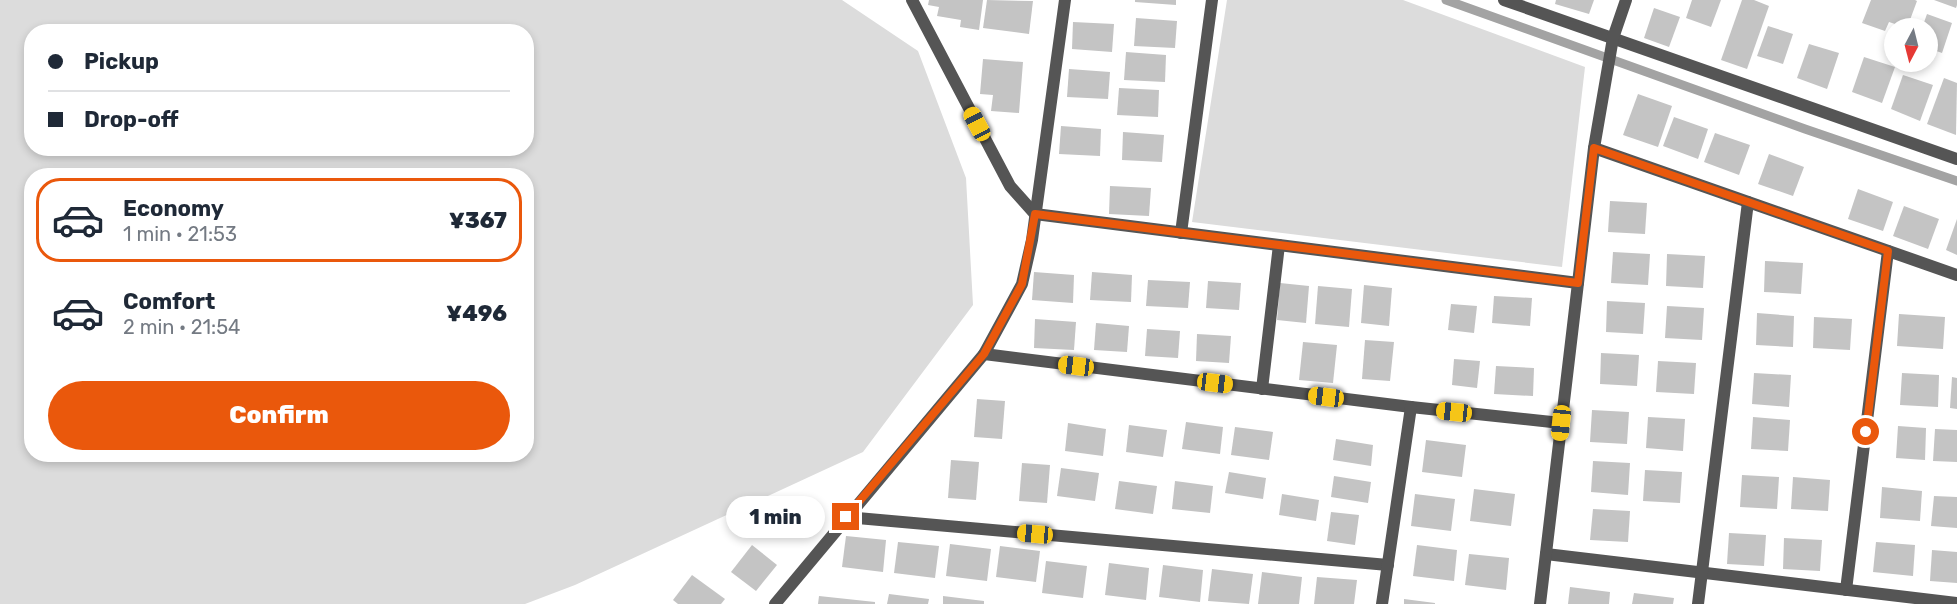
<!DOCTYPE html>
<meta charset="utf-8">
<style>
body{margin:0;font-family:Rubik,sans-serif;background:#f2f2f3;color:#1f2937;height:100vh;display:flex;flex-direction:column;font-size:22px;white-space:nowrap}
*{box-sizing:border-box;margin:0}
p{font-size:20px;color:#747a83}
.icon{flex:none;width:33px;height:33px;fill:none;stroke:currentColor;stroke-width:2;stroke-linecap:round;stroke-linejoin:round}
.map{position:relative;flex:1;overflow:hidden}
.panel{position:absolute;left:24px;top:168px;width:510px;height:294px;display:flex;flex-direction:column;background:#fff;border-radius:24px;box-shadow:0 3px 9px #0003}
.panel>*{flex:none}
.top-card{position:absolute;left:24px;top:24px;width:510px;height:132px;border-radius:24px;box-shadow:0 3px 9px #0003;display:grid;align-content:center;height:132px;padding:0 24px;background:#fff}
.needle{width:39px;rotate:187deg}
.buttons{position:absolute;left:1884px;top:18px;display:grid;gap:12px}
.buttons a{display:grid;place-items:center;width:54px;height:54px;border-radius:50%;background:#fff;box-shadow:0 3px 9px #0003;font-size:30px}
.end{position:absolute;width:27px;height:27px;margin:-14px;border:8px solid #ea580c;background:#fff;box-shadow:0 0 0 3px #fff}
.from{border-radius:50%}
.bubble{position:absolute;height:42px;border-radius:21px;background:#fff;box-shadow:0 3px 9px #0003;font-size:20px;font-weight:800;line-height:42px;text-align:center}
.car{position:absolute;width:18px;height:36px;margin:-18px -9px;border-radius:8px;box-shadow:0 0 4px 2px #0007;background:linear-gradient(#f5c518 24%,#345 0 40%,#f5c518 0 76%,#345 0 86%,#f5c518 0)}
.top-card b{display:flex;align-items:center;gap:21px;height:57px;font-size:22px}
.top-card b+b{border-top:2px solid #e0e1e3}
.top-card i{width:15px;height:15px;background:#1f2937}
ul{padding:10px 0 0;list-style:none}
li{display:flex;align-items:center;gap:18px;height:84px;margin:0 12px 9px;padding:0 12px;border:3px solid transparent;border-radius:24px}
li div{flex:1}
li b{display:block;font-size:22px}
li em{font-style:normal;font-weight:800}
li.on{border-color:#ea580c}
li>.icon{width:54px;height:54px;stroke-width:1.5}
.action{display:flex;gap:12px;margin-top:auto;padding:12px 24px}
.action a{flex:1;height:69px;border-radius:36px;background:#ea580c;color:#fff;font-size:24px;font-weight:800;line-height:69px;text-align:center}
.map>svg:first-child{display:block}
.green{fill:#dcdcdc;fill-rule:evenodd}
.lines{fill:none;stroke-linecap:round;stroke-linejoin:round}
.stream{stroke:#a3a3a3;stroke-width:9}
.building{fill:#c4c4c4}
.minor{stroke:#555;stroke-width:12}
.route{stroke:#ea580c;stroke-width:8}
</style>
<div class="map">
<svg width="1957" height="604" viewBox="0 0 1957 604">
<rect width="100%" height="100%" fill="#fff"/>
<g class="green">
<path d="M0 0H842L918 51 966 178 973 305 863 452 575 585 525 604H0ZM32 32H526V148H32ZM32 176H526V454H32Z"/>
<polygon points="1227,0 1403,0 1585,67 1562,267 1192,222"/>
</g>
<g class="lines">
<polyline class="stream" points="1446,0 1805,129 1957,181"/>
</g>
<g class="building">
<polygon points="929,0 983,0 979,30 960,27 961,20 937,16 939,7 928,5"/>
<polygon points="987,0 1033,1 1029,34 983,28"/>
<polygon points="1135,0 1176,0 1176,5 1135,2"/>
<polygon points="1556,0 1594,0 1589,14 1555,4"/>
<polygon points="1692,0 1721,0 1711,27 1686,18"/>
<polygon points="1742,0 1754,0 1769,6 1747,69 1721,60"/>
<polygon points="1871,0 1915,0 1917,1 1907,28 1889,22 1885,31 1862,23"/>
<polygon points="1934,0 1957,0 1957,5 1956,8"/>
<polygon points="1654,8 1680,17 1669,47 1644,38"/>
<polygon points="1927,14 1952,23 1942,53 1928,48 1928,28 1922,28"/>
<polygon points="1136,18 1177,21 1175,48 1134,46"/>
<polygon points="1073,22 1114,24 1112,52 1072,49"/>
<polygon points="1768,26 1793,34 1783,64 1757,56"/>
<polygon points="1809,44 1839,53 1827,89 1797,78"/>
<polygon points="1126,52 1166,55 1165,82 1124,80"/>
<polygon points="1864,57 1895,67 1882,103 1852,92"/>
<polygon points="983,59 1023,62 1019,113 991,111 993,95 980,94"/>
<polygon points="1069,69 1110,72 1108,99 1067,97"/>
<polygon points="1903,75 1933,85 1920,121 1891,109"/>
<polygon points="1944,78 1957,83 1956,135 1927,124"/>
<polygon points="1119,88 1159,90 1158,117 1117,115"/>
<polygon points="1638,94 1672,106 1658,147 1623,135"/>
<polygon points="1674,117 1708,129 1698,159 1663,146"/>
<polygon points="1061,126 1101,129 1100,156 1059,154"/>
<polygon points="1123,132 1164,135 1162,162 1122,160"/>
<polygon points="1715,133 1750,145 1739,175 1704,162"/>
<polygon points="1769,154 1804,167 1793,196 1758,184"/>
<polygon points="1110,186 1151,188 1149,216 1109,214"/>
<polygon points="1858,189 1893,202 1883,231 1848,219"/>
<polygon points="1610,201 1647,203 1645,234 1608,232"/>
<polygon points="1904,206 1939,219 1928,249 1893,236"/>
<polygon points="1957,219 1957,255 1946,250"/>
<polygon points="1613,252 1650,254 1648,285 1611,283"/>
<polygon points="1667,254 1705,256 1703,288 1666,286"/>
<polygon points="1765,261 1803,263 1801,294 1764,292"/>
<polygon points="1034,272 1074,275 1073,303 1032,300"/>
<polygon points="1092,272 1132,275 1131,302 1090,300"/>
<polygon points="1148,280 1190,282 1188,308 1146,306"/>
<polygon points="1208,281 1241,283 1239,310 1206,308"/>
<polygon points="1280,283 1309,286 1306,323 1277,320"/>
<polygon points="1364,285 1392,288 1389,326 1361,323"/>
<polygon points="1318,286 1352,289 1349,327 1315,324"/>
<polygon points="1494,296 1532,298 1530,326 1492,323"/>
<polygon points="1607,301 1645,303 1643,334 1606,332"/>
<polygon points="1451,304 1477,306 1474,333 1448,330"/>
<polygon points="1667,306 1704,308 1702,340 1665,338"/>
<polygon points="1757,313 1794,316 1793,347 1756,345"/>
<polygon points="1899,314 1945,317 1943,349 1897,346"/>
<polygon points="1814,317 1852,319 1850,350 1813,348"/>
<polygon points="1035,319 1076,322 1074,350 1034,348"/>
<polygon points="1096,323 1129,326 1127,352 1094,350"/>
<polygon points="1147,329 1180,331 1178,358 1145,356"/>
<polygon points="1197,334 1231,336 1229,363 1196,361"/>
<polygon points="1365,340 1394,342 1390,381 1362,379"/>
<polygon points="1303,342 1337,345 1333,383 1299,380"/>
<polygon points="1601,353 1639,355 1637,386 1600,384"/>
<polygon points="1454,359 1480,361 1477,388 1452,385"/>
<polygon points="1658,361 1696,363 1694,394 1656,392"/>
<polygon points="1496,366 1534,368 1533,396 1494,394"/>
<polygon points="1754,373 1791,375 1789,407 1752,404"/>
<polygon points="1902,373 1939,375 1938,407 1900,405"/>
<polygon points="1952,377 1957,378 1957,409 1950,408"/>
<polygon points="977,399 1005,401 1002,439 974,437"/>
<polygon points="1592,410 1629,412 1627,444 1590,442"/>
<polygon points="1648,417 1685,419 1683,451 1646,448"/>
<polygon points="1753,417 1790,420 1788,451 1751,449"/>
<polygon points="1186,422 1223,427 1220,454 1182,449"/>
<polygon points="1068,423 1106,429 1103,456 1065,451"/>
<polygon points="1129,425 1167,430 1163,457 1126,452"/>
<polygon points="1898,426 1926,428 1925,460 1896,458"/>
<polygon points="1235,427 1273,432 1269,460 1231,455"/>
<polygon points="1935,429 1957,430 1957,462 1933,461"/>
<polygon points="1336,439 1373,445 1371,466 1333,460"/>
<polygon points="1426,440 1466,445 1462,477 1422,472"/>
<polygon points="951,460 979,462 976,500 948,498"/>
<polygon points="1593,461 1630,463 1628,495 1591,492"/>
<polygon points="1022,463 1050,465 1047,503 1019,501"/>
<polygon points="1061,468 1099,473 1095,501 1057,496"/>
<polygon points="1645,470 1682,472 1680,503 1643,501"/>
<polygon points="1229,472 1266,478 1263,499 1225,493"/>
<polygon points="1742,475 1779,477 1777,509 1740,507"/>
<polygon points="1334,476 1371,482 1368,503 1331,497"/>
<polygon points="1793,477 1830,480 1828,511 1791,509"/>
<polygon points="1119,481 1157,486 1153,514 1115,509"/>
<polygon points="1175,481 1213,486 1210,513 1172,509"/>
<polygon points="1882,487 1922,491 1920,521 1880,518"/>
<polygon points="1474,489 1515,494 1511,526 1470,521"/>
<polygon points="1282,494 1319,500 1316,521 1279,515"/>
<polygon points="1415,494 1455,499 1451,531 1411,526"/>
<polygon points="1934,496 1957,497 1957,528 1931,526"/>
<polygon points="1593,509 1630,511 1628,542 1590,540"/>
<polygon points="1331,512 1359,515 1355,545 1327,541"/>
<polygon points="1729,533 1766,535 1764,566 1727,564"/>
<polygon points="846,536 886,540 883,572 842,567"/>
<polygon points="1784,538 1822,540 1820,571 1783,569"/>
<polygon points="898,542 939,546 935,578 894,573"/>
<polygon points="1876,542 1915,545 1913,576 1873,572"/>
<polygon points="950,544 991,549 987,581 946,576"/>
<polygon points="752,545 777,565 756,591 731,572"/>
<polygon points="1417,545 1457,550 1454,581 1413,576"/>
<polygon points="1000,546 1040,551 1036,582 996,577"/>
<polygon points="1932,550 1957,552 1957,583 1930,581"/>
<polygon points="1469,554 1509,558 1506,590 1465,585"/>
<polygon points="1046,561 1087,566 1083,598 1042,593"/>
<polygon points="1109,563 1149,568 1146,600 1105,595"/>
<polygon points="1163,565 1203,570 1200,602 1159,597"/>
<polygon points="1212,569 1253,574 1249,604 1208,601"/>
<polygon points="1262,572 1302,577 1299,604 1258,604"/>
<polygon points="692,575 725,599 721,604 678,604 673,600"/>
<polygon points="1317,577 1357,580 1354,604 1314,604"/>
<polygon points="1570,587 1610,592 1609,604 1568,604"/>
<polygon points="1634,593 1674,598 1673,604 1632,604"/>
<polygon points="889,594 929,599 928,604 887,604"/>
<polygon points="819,596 875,602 875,604 818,604"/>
<polygon points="943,596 984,601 984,604 943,604"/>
<polygon points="1404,599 1435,603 1435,604 1404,604"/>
</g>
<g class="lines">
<g class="minor">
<polyline points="912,0 1010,186 1035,214 1578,283"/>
<polyline points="1504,0 1957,159"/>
<polyline points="1594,148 1957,275"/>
<polyline points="1181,233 1212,0"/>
<polyline points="984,354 1411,407 1561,423"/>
<polyline points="1262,389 1279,245"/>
<polyline points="846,517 1388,565"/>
<polyline points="1546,554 1957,603"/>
<polyline points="1846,590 1888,251"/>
<polyline points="775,604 984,354 1022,284 1032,240 1065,0"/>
<polyline points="1382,604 1411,407"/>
<polyline points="1540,604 1594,148 1613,38 1626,0"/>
<polyline points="1698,604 1748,202"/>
</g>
</g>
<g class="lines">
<polyline class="route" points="846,517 984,354 1022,284 1035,214 1578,283 1594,148 1888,251 1866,432"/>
</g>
</svg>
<div class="buttons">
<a><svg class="needle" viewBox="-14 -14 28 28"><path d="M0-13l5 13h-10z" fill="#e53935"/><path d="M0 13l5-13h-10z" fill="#747a83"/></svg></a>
</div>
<i class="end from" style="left:1866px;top:432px"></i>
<i class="end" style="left:846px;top:517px"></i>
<div class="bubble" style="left:726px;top:496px;width:99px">1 min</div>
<i class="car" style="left:977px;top:124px;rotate:332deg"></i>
<i class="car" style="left:1076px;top:366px;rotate:277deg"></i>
<i class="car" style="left:1215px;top:383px;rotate:97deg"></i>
<i class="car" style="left:1326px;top:397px;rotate:277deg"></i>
<i class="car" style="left:1454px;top:412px;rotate:276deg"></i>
<i class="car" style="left:1561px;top:423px;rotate:186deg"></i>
<i class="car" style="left:1035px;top:534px;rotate:275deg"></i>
<div class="top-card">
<b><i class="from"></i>Pickup</b>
<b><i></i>Drop-off</b>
</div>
<section class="panel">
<ul>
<li class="on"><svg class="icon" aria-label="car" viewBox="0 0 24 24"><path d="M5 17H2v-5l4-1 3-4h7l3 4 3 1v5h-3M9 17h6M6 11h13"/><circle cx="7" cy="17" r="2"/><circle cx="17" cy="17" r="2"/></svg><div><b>Economy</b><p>1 min · 21:53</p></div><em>¥367</em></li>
<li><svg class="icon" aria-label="car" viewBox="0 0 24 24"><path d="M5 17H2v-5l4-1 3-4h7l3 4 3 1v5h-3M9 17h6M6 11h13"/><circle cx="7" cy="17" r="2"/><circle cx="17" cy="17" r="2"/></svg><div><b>Comfort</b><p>2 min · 21:54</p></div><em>¥496</em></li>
</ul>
<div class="action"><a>Confirm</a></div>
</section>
</div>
